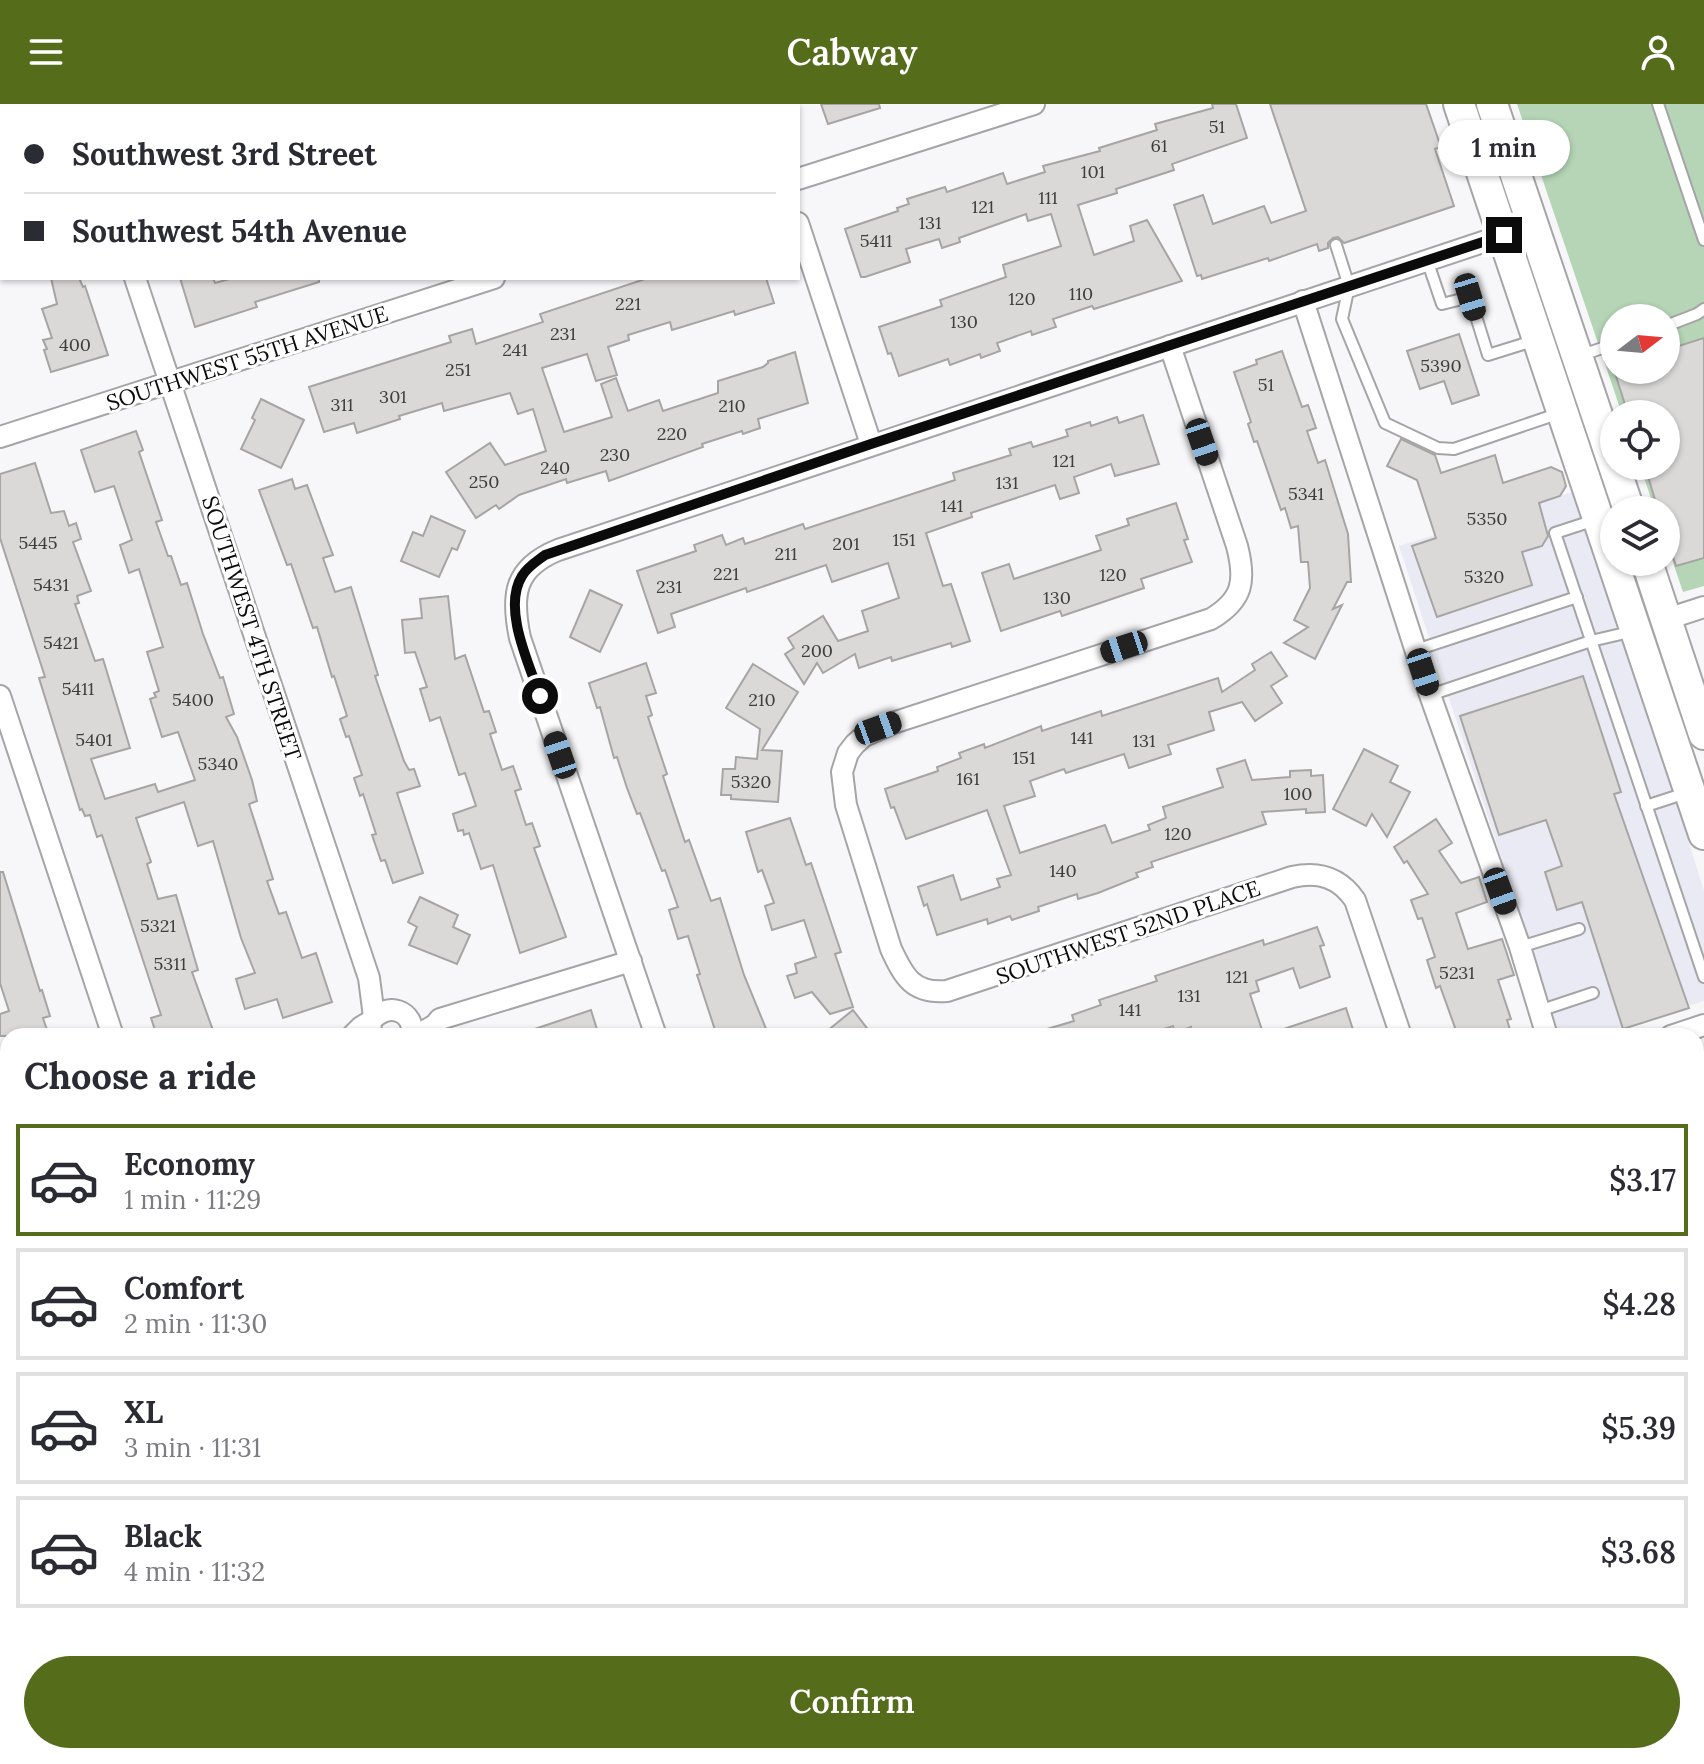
<!DOCTYPE html>
<meta charset="utf-8">
<style>
body{margin:0;font-family:Lora,serif;background:#f2f2f3;color:#2b2b33;height:100vh;display:flex;flex-direction:column;font-size:30px;white-space:nowrap}
*{box-sizing:border-box;margin:0}
p{font-size:26px;color:#7c7c81}
.icon{flex:none;width:44px;height:44px;fill:none;stroke:currentColor;stroke-width:2;stroke-linecap:round;stroke-linejoin:round}
.map{position:relative;flex:1;overflow:hidden}
.drawer{position:absolute;left:0px;top:924px;width:1704px;height:736px;display:flex;flex-direction:column;background:#fff;border-radius:24px 24px 0 0;box-shadow:0 2px 6px #0004}
.drawer>*{flex:none}
.top-card{position:absolute;left:0px;top:0px;width:800px;height:176px;box-shadow:0 2px 6px #0004;display:grid;align-content:center;height:176px;padding:0 24px;background:#fff}
.needle{width:52px;rotate:74deg}
.tools{position:absolute;left:1600px;top:200px;display:grid;gap:16px}
.tools a{display:grid;place-items:center;width:80px;height:80px;border-radius:50%;background:#fff;box-shadow:0 2px 6px #0004;font-size:40px}
.end{position:absolute;width:36px;height:36px;margin:-18px;border:10px solid #0b0b0c;background:#fff;box-shadow:0 0 0 4px #fff}
.from{border-radius:50%}
.bubble{position:absolute;height:56px;border-radius:28px;background:#fff;box-shadow:0 2px 6px #0004;font-size:26px;font-weight:600;line-height:56px;text-align:center}
.car{position:absolute;width:24px;height:48px;margin:-24px -12px;border-radius:10px;box-shadow:0 0 6px 2px #0007;background:linear-gradient(#222 24%,#8ab4d8 0 40%,#222 0 76%,#8ab4d8 0 86%,#222 0)}
.top-card b{display:flex;align-items:center;gap:28px;height:76px;font-size:30px}
.top-card b+b{border-top:2px solid #e1e1e2}
.top-card i{width:20px;height:20px;background:#2b2b33}
ul{padding:0;list-style:none}
li{display:flex;align-items:center;gap:24px;height:112px;margin:0 16px 12px;padding:0 8px;border:4px solid #e1e1e2;border-radius:0px}
li div{flex:1}
li b{display:block;font-size:30px}
li em{font-style:normal;font-weight:600}
li.selected{border-color:#556c1b}
li>.icon{width:72px;height:72px;stroke-width:1.5}
h2{padding:0 24px;font-size:36px;line-height:96px}
.primary-button{display:flex;gap:16px;margin-top:auto;padding:16px 24px}
.primary-button a{flex:1;height:92px;border-radius:48px;background:#556c1b;color:#fff;font-size:32px;font-weight:600;line-height:92px;text-align:center}
header{display:flex;justify-content:space-between;align-items:center;height:104px;padding:0 24px;background:#556c1b;color:#fff;font-size:36px;font-weight:600}
.map>svg:first-child{display:block}
.built{fill:#e9eaf3}
.green{fill:#b5d5b6;fill-rule:evenodd}
.building{fill:#dbd9d8;stroke:#a7a5a4;stroke-width:2}
.lines{fill:none;stroke-linecap:round;stroke-linejoin:round}
.lane-casing{stroke:#a5a5a7;stroke-width:14}
.street-casing{stroke:#a5a5a7;stroke-width:24}
.secondary-casing{stroke:#a5a5a7;stroke-width:34}
.lane{stroke:#fff;stroke-width:10}
.street{stroke:#fff;stroke-width:20}
.secondary{stroke:#fff;stroke-width:30}
.route{stroke:#0b0b0c;stroke-width:10}
.labels{text-anchor:middle;stroke-width:6;stroke-linejoin:round;paint-order:stroke}
.number-label{font-size:18px;fill:#3f3e3f}
.street-label{font-size:22px;fill:#0b0b0c;stroke:#fff}
</style>
<header><svg class="icon" aria-label="menu" viewBox="0 0 24 24"><path d="M4 6h16M4 12h16M4 18h16"/></svg>Cabway<svg class="icon" aria-label="person" viewBox="0 0 24 24"><circle cx="12" cy="8" r="4"/><path d="M4 21q1-7 8-7t8 7"/></svg></header>
<div class="map">
<svg width="1704" height="1660" viewBox="0 0 1704 1660">
<rect width="100%" height="100%" fill="#f7f7f9"/>
<polygon class="built" points="1579,386 1704,787 1704,897 1593,932 1560,932 1399,442"/>
<path class="green" d="M1517 0H1704V482L1683 488 1666 438V406H1655L1640 362H1666V310H1622ZM1614 214H1666V266H1614Z"/>
<g class="building">
<polygon points="821,0 879,0 880,4 828,20"/>
<polygon points="1212,0 1236,0 1247,34 1172,60 1174,66 1116,85 1117,89 1078,101 1094,151 1134,137 1130,122 1147,116 1182,177 1094,205 1092,202 1053,215 1056,223 1032,231 1031,227 997,239 1000,247 981,254 980,250 950,261 948,255 899,272 891,249 888,250 879,223 942,202 940,196 1006,173 1003,161 1061,142 1051,110 1028,117 1026,110 959,134 960,138 942,144 939,135 906,145 910,158 865,173 861,173 845,125 898,107 897,104 909,100 907,95 945,83 947,88 1003,69 1007,80 1045,68 1043,62 1100,47 1099,44 1157,26 1155,20 1213,4"/>
<polygon points="1270,0 1426,0 1441,43 1435,45 1454,102 1344,139 1338,133 1333,134 1328,139 1328,144 1319,147 1317,140 1269,157 1268,154 1202,175 1201,171 1197,172 1174,101 1203,91 1213,120 1264,102 1271,119 1306,107"/>
<polygon points="51,174 79,174 83,183 85,182 108,251 51,268 44,246 47,245 43,236 52,234 42,205 57,200"/>
<polygon points="180,174 213,174 215,179 233,174 319,174 319,178 255,198 257,203 195,223"/>
<polygon points="648,174 766,174 774,199 735,211 734,207 672,226 670,218 628,231 629,236 608,243 617,271 596,277 587,250 542,264 564,328 612,313 601,280 616,274 628,307 659,296 663,307 718,289 718,277 763,263 768,259 768,257 795,248 808,299 758,315 760,324 743,330 742,327 702,340 703,343 609,377 606,367 567,379 566,375 519,391 499,405 496,401 476,414 446,368 490,339 505,361 546,347 533,305 518,310 510,289 444,307 442,299 399,312 400,315 357,329 354,319 324,328 309,283 451,238 449,232 472,225 476,240 543,218 540,210"/>
<polygon points="1459,230 1479,291 1452,300 1444,277 1420,285 1407,247"/>
<polygon points="1704,234 1704,454 1676,462 1666,430 1666,406 1658,406 1645,362 1666,362 1666,310 1628,310 1614,266 1666,266 1666,246"/>
<polygon points="1282,247 1302,303 1308,301 1316,324 1307,327 1318,359 1325,356 1348,430 1351,478 1347,478 1333,505 1342,501 1315,555 1284,539 1308,523 1294,516 1310,484 1308,458 1301,458 1298,422 1291,424 1285,404 1281,406 1257,337 1254,338 1248,320 1251,318 1234,268 1257,260 1256,256"/>
<polygon points="261,295 304,316 281,364 241,345 255,316 252,314"/>
<polygon points="1143,311 1159,360 1115,372 1111,360 1074,373 1079,389 1060,395 1055,381 971,409 972,413 926,429 943,482 951,480 970,537 952,543 951,539 892,557 891,553 859,564 855,550 823,569 817,559 804,580 785,550 794,544 788,534 823,512 838,537 868,527 862,507 899,494 888,459 832,478 826,461 747,488 746,484 671,510 675,523 658,529 637,467 696,447 694,441 722,431 726,441 743,434 745,440 803,420 805,425 955,376 953,369 1011,351 1009,345 1031,338 1033,343 1068,332 1066,326 1090,318 1091,322 1117,313 1119,319"/>
<polygon points="136,327 143,346 139,348 162,416 156,418 168,452 171,452 181,481 187,479 203,530 220,574 223,573 234,610 226,613 237,633 252,676 257,697 249,700 273,775 267,777 279,810 286,808 302,854 316,849 332,898 283,914 277,895 245,905 236,875 255,869 241,834 213,737 198,742 184,698 136,714 151,758 147,760 158,795 176,791 198,866 192,868 215,932 157,932 151,914 161,911 102,731 97,733 90,711 85,712 82,705 80,706 39,574 45,573 0,434 0,370 35,359 51,409 64,407 69,422 76,419 81,435 73,438 91,487 77,492 79,499 75,500 95,557 103,555 130,644 91,655 105,695 155,680 158,688 195,676 178,628 162,633 150,595 156,593 154,589 159,587 147,548 163,543 139,465 129,469 120,441 132,436 114,382 95,388 81,346"/>
<polygon points="1401,335 1435,351 1441,369 1495,351 1503,379 1551,363 1562,368 1566,382 1560,392 1539,399 1548,432 1542,442 1522,448 1532,481 1437,513 1412,442 1436,434 1417,376 1387,362"/>
<polygon points="292,375 295,385 307,381 324,427 333,451 323,454 335,488 351,483 378,571 375,572 404,657 409,666 414,665 420,682 397,689 423,769 393,779 385,756 381,757 372,731 376,730 363,690 360,692 354,674 362,671 349,632 346,633 340,615 347,612 334,572 332,573 317,523 313,524 291,460 287,461 259,386"/>
<polygon points="1176,399 1188,435 1184,436 1192,458 1141,475 1144,484 1062,512 1060,507 1001,527 982,469 1009,460 1014,475 1101,446 1096,432 1129,421 1127,415"/>
<polygon points="431,412 465,427 457,446 452,444 439,473 401,457 413,428 423,432"/>
<polygon points="590,486 622,501 600,548 570,533"/>
<polygon points="448,492 455,555 465,551 484,608 489,607 496,628 490,630 502,666 513,662 521,685 515,687 526,721 532,719 540,742 534,744 566,833 520,849 493,761 481,765 469,729 464,731 463,726 458,727 453,710 476,702 465,669 459,671 440,613 430,617 420,585 427,583 415,548 405,549 402,516 422,514 420,495"/>
<polygon points="1271,548 1287,572 1271,582 1282,599 1255,617 1242,598 1209,608 1214,626 1168,641 1171,650 1129,664 1124,650 1066,669 1064,665 1030,677 1035,692 1004,702 1020,749 1105,721 1112,739 1150,726 1148,721 1166,714 1163,703 1223,683 1217,665 1245,656 1252,676 1290,673 1290,667 1311,666 1311,672 1323,671 1325,708 1306,709 1306,705 1262,708 1266,720 1151,758 1153,763 1136,769 1138,773 1098,789 1078,795 1077,790 1038,803 1039,807 1012,816 1010,812 988,820 987,815 937,831 927,800 924,802 918,783 953,771 961,796 1000,783 997,775 1011,771 987,706 906,735 894,703 891,704 885,685 938,667 937,663 961,654 959,649 984,640 985,644 1041,622 1042,627 1101,607 1102,612 1218,574 1222,588 1255,566 1252,560"/>
<polygon points="646,559 656,589 646,592 652,611 648,613 667,670 663,672 685,738 689,736 711,797 720,794 744,871 769,932 717,932 697,871 700,870 688,832 678,835 669,806 678,803 665,766 662,767 640,709 637,710 627,684 617,653 614,654 600,603 597,604 589,579"/>
<polygon points="753,560 798,588 762,646 782,647 778,698 731,695 731,691 721,691 723,665 735,665 736,653 757,655 760,625 726,604"/>
<polygon points="1583,572 1621,688 1614,690 1689,904 1623,925 1582,798 1557,806 1545,768 1562,762 1546,716 1499,731 1460,612"/>
<polygon points="1364,645 1398,662 1390,678 1410,688 1387,733 1372,710 1366,722 1333,705"/>
<polygon points="790,714 806,761 811,759 841,848 835,850 853,903 830,910 812,888 795,894 787,872 797,869 795,860 816,853 804,816 772,826 765,802 774,799 762,766 758,768 746,728"/>
<polygon points="1436,715 1452,739 1439,747 1461,779 1479,773 1487,798 1456,809 1468,845 1502,835 1514,871 1498,876 1511,915 1507,916 1512,932 1458,932 1440,882 1436,884 1427,856 1435,853 1422,814 1418,815 1411,796 1428,790 1407,757 1404,759 1394,743"/>
<polygon points="0,768 3,768 40,887 42,886 50,912 43,914 47,926 28,932 0,932 0,910 9,907 0,879"/>
<polygon points="420,793 458,811 453,823 470,831 457,860 409,841 417,823 408,818"/>
<polygon points="1317,823 1324,841 1320,842 1330,873 1300,884 1293,864 1256,877 1259,887 1250,890 1264,932 1192,932 1191,923 1175,929 1173,922 1142,932 1038,932 1037,928 1074,917 1072,911 1101,901 1099,896 1157,877 1155,872 1263,836 1264,841"/>
<polygon points="1346,904 1355,932 1273,932 1272,929"/>
<polygon points="591,906 599,932 524,932 523,929"/>
<polygon points="853,906 873,932 821,932 843,914"/>
</g>
<g class="lines">
<g class="lane-casing">
<g id="lane">
<polyline points="1658,0 1704,136"/>
<polyline points="1336,141 1349,182 1342,215 1385,319 1438,344 1454,345 1560,309"/>
<polyline points="1427,156 1442,200 1470,193 1488,251 1536,236"/>
<polyline points="1666,222 1697,210 1704,205"/>
<polyline points="1582,251 1614,240"/>
<polyline points="1595,416 1555,429 1704,873"/>
<polyline points="1416,546 1577,493"/>
<polyline points="1430,591 1591,537 1634,527"/>
<polyline points="1646,702 1686,689"/>
<polyline points="1520,843 1579,825"/>
<polyline points="1539,907 1593,889"/>
<polyline points="1696,1352 1704,1360"/>
</g>
</g>
<g class="street-casing">
<g id="street">
<polyline points="77,0 77,2"/>
<polyline points="430,0 430,2"/>
<polyline points="777,0 777,2"/>
<polyline points="798,75 1034,0"/>
<polyline points="798,119 871,340"/>
<polyline points="135,174 369,874 374,913"/>
<polyline points="1303,197 1430,591 1520,843 1547,932"/>
<path d="M1170 242 1237 442C1246 477 1243 496 1211 515L893 619 864 632 855 640 848 649 842 668 846 701 891 845C904 873 913 890 947 887L1292 773C1319 767 1339 773 1355 796L1401 932"/>
<polyline points="0,333 494,174"/>
<polyline points="1667,515 1704,503"/>
<polyline points="0,592 113,932"/>
<polyline points="352,932 361,923 371,917"/>
<path d="M370 932 371 917C387 897 415 906 412 932"/>
<polyline points="416,932 435,921 440,915 631,857"/>
<path d="M656 932 520 534C511 491 514 464 558 446L1504 131"/>
<polyline points="1671,932 1704,921"/>
<polyline points="0,1046 8,1044"/>
<polyline points="1696,1220 1704,1218"/>
<polyline points="0,1402 8,1399"/>
<polyline points="0,1422 8,1447"/>
<polyline points="1696,1487 1704,1484"/>
<polyline points="76,1652 79,1660"/>
<polyline points="334,1652 336,1660"/>
<polyline points="628,1652 631,1660"/>
<polyline points="369,1658 379,1652"/>
<polyline points="311,1660 321,1652"/>
<polyline points="1154,1660 1179,1652"/>
</g>
</g>
<g class="secondary-casing">
<g id="secondary">
<polyline points="1459,0 1704,730"/>
<polyline points="1492,0 1629,406"/>
<polyline points="1647,458 1704,630"/>
</g>
</g>
<use href="#lane" class="lane"/>
<use href="#street" class="street"/>
<use href="#secondary" class="secondary"/>
</g>
<g class="lines">
<path class="route" d="M540 592C529 560 502 504 522 472 527 463 537 457 545 451L871 340 1504 131"/>
</g>
<g class="labels">
<g class="number-label">
<text x="1217" y="29">51</text>
<text x="1159" y="48">61</text>
<text x="1093" y="74">101</text>
<text x="1048" y="100">111</text>
<text x="983" y="109">121</text>
<text x="930" y="125">131</text>
<text x="876" y="143">5411</text>
<text x="1081" y="196">110</text>
<text x="1022" y="201">120</text>
<text x="628" y="206">221</text>
<text x="964" y="224">130</text>
<text x="563" y="236">231</text>
<text x="75" y="247">400</text>
<text x="515" y="252">241</text>
<text x="1441" y="268">5390</text>
<text x="458" y="272">251</text>
<text x="1266" y="287">51</text>
<text x="393" y="299">301</text>
<text x="342" y="307">311</text>
<text x="732" y="308">210</text>
<text x="672" y="336">220</text>
<text x="615" y="357">230</text>
<text x="1064" y="363">121</text>
<text x="555" y="370">240</text>
<text x="484" y="384">250</text>
<text x="1007" y="385">131</text>
<text x="1306" y="396">5341</text>
<text x="952" y="408">141</text>
<text x="1487" y="421">5350</text>
<text x="904" y="442">151</text>
<text x="38" y="445">5445</text>
<text x="846" y="446">201</text>
<text x="786" y="456">211</text>
<text x="726" y="476">221</text>
<text x="1113" y="477">120</text>
<text x="1484" y="479">5320</text>
<text x="51" y="487">5431</text>
<text x="669" y="489">231</text>
<text x="1057" y="500">130</text>
<text x="61" y="545">5421</text>
<text x="817" y="553">200</text>
<text x="78" y="591">5411</text>
<text x="193" y="602">5400</text>
<text x="762" y="602">210</text>
<text x="1082" y="640">141</text>
<text x="94" y="642">5401</text>
<text x="1144" y="643">131</text>
<text x="1024" y="660">151</text>
<text x="218" y="666">5340</text>
<text x="968" y="681">161</text>
<text x="751" y="684">5320</text>
<text x="1298" y="696">100</text>
<text x="1178" y="736">120</text>
<text x="1063" y="773">140</text>
<text x="158" y="828">5321</text>
<text x="170" y="866">5311</text>
<text x="1457" y="875">5231</text>
<text x="1237" y="879">121</text>
<text x="1189" y="898">131</text>
<text x="1130" y="912">141</text>
</g>
<g class="street-label">
<text transform="translate(247 254) rotate(-18)" y="8">SOUTHWEST 55TH AVENUE</text>
<text transform="translate(252 524) rotate(72)" y="8">SOUTHWEST 4TH STREET</text>
<text transform="translate(1128 828) rotate(-19)" y="8">SOUTHWEST 52ND PLACE</text>
</g>
</g>
</svg>
<div class="tools">
<a><svg class="needle" viewBox="-14 -14 28 28"><path d="M0-13l5 13h-10z" fill="#e53935"/><path d="M0 13l5-13h-10z" fill="#7c7c81"/></svg></a>
<a><svg class="icon" aria-label="locate" viewBox="0 0 24 24"><circle cx="12" cy="12" r="6"/><path d="M12 2v4M12 18v4M2 12h4M18 12h4"/></svg></a>
<a><svg class="icon" aria-label="layers" viewBox="0 0 24 24"><path d="M12 4l9 5-9 5-9-5zM3 14l9 5 9-5"/></svg></a>
</div>
<i class="end from" style="left:540px;top:592px"></i>
<i class="end" style="left:1504px;top:131px"></i>
<div class="bubble" style="left:1438px;top:16px;width:132px">1 min</div>
<i class="car" style="left:1470px;top:193px;rotate:163deg"></i>
<i class="car" style="left:1202px;top:338px;rotate:161deg"></i>
<i class="car" style="left:1124px;top:543px;rotate:252deg"></i>
<i class="car" style="left:1423px;top:568px;rotate:162deg"></i>
<i class="car" style="left:878px;top:624px;rotate:70deg"></i>
<i class="car" style="left:560px;top:651px;rotate:341deg"></i>
<i class="car" style="left:1500px;top:787px;rotate:160deg"></i>
<div class="top-card">
<b><i class="from"></i>Southwest 3rd Street</b>
<b><i></i>Southwest 54th Avenue</b>
</div>
<section class="drawer">
<h2>Choose a ride</h2>
<ul>
<li class="selected"><svg class="icon" aria-label="car" viewBox="0 0 24 24"><path d="M5 17H2v-5l4-1 3-4h7l3 4 3 1v5h-3M9 17h6M6 11h13"/><circle cx="7" cy="17" r="2"/><circle cx="17" cy="17" r="2"/></svg><div><b>Economy</b><p>1 min · 11:29</p></div><em>$3.17</em></li>
<li><svg class="icon" aria-label="car" viewBox="0 0 24 24"><path d="M5 17H2v-5l4-1 3-4h7l3 4 3 1v5h-3M9 17h6M6 11h13"/><circle cx="7" cy="17" r="2"/><circle cx="17" cy="17" r="2"/></svg><div><b>Comfort</b><p>2 min · 11:30</p></div><em>$4.28</em></li>
<li><svg class="icon" aria-label="car" viewBox="0 0 24 24"><path d="M5 17H2v-5l4-1 3-4h7l3 4 3 1v5h-3M9 17h6M6 11h13"/><circle cx="7" cy="17" r="2"/><circle cx="17" cy="17" r="2"/></svg><div><b>XL</b><p>3 min · 11:31</p></div><em>$5.39</em></li>
<li><svg class="icon" aria-label="car" viewBox="0 0 24 24"><path d="M5 17H2v-5l4-1 3-4h7l3 4 3 1v5h-3M9 17h6M6 11h13"/><circle cx="7" cy="17" r="2"/><circle cx="17" cy="17" r="2"/></svg><div><b>Black</b><p>4 min · 11:32</p></div><em>$3.68</em></li>
</ul>
<div class="primary-button"><a>Confirm</a></div>
</section>
</div>
